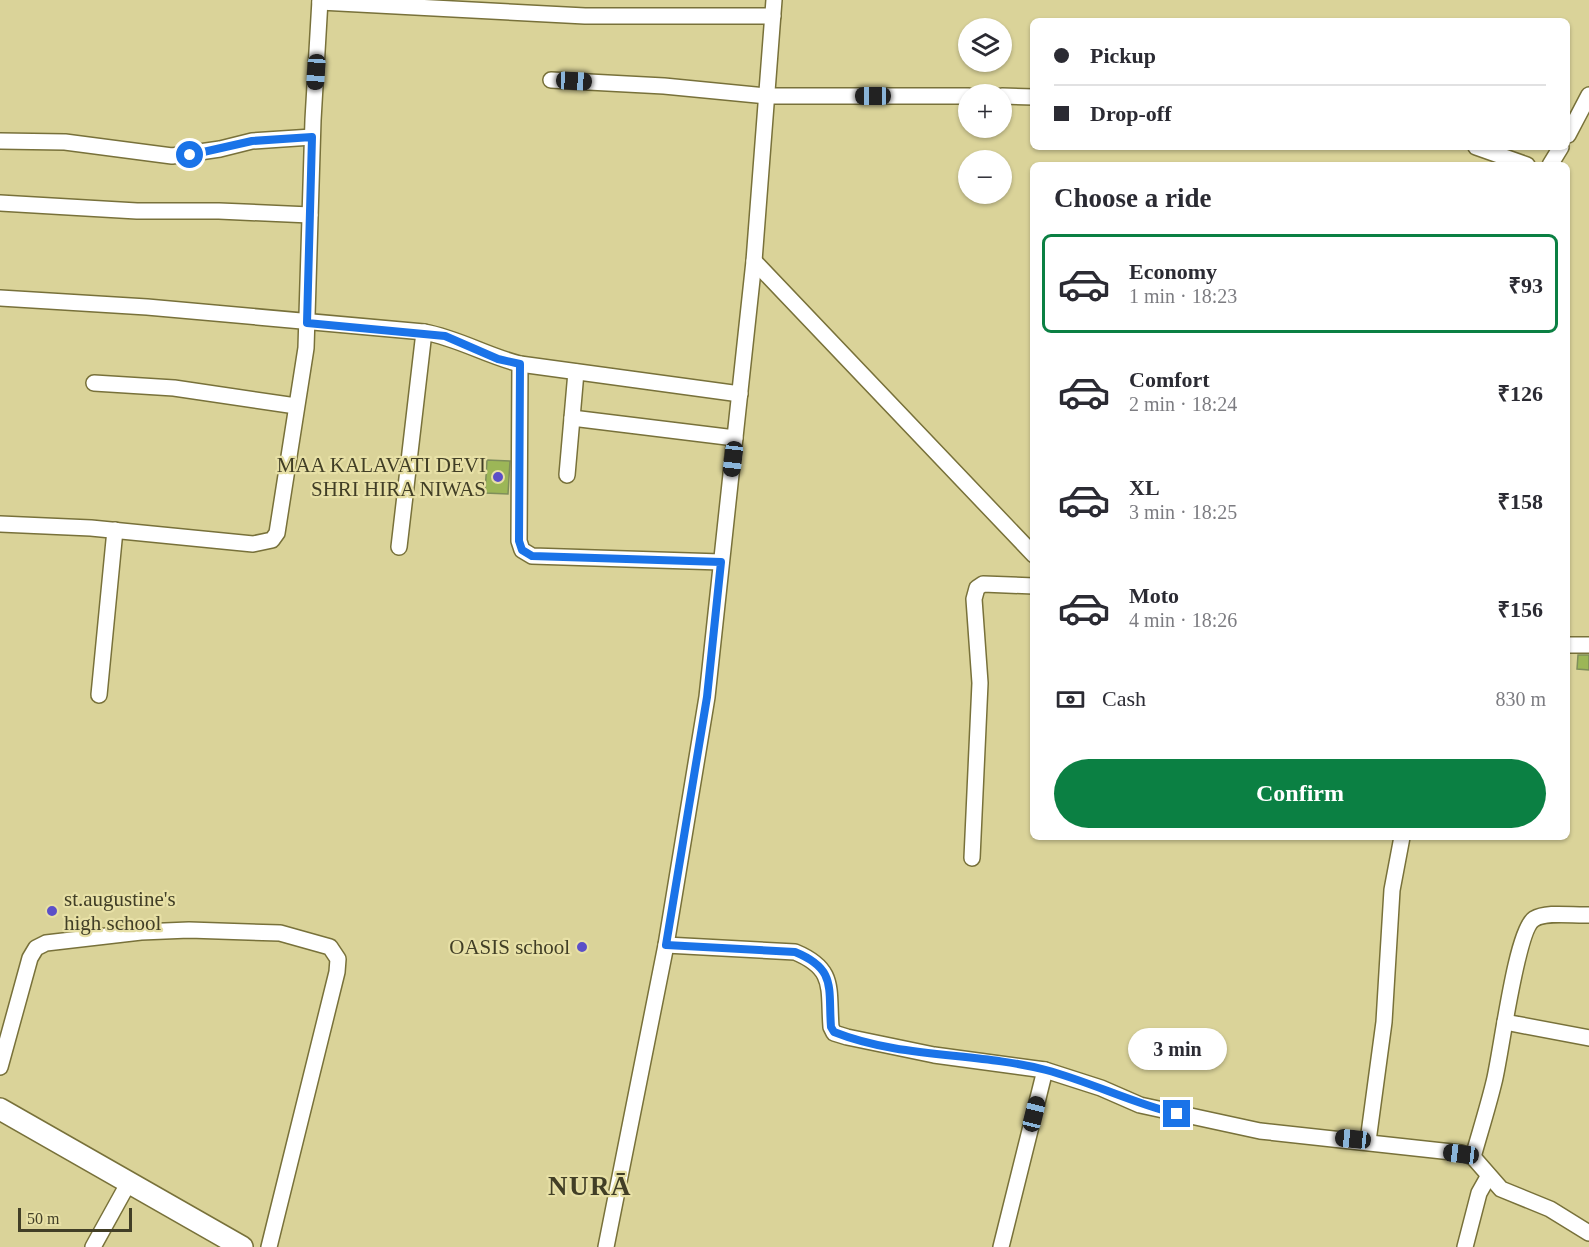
<!DOCTYPE html>
<meta charset="utf-8">
<style>
body{margin:0;font-family:"Times New Roman",serif;background:#f2f2f3;color:#2b2b33;height:100vh;display:flex;flex-direction:column;font-size:22px;white-space:nowrap}
*{box-sizing:border-box;margin:0}
p{font-size:20px;color:#7c7c81}
.icon{flex:none;width:33px;height:33px;fill:none;stroke:currentColor;stroke-width:2;stroke-linecap:round;stroke-linejoin:round}
.map{position:relative;flex:1;overflow:hidden}
.sheet{position:absolute;left:1030px;top:162px;width:540px;height:678px;display:flex;flex-direction:column;background:#fff;border-radius:9px;box-shadow:0 2px 4px #0004}
.sheet>*{flex:none}
.guide{position:absolute;left:1030px;top:18px;width:540px;height:132px;border-radius:9px;box-shadow:0 2px 4px #0004;display:grid;align-content:center;height:132px;padding:0 24px;background:#fff}
.tools{position:absolute;left:958px;top:18px;display:grid;gap:12px}
.tools a{display:grid;place-items:center;width:54px;height:54px;border-radius:50%;background:#fff;box-shadow:0 2px 4px #0004;font-size:30px}
.scale{position:absolute;left:18px;bottom:15px;width:114px;box-sizing:border-box;padding-left:6px;border:3px solid #413e26;border-top:0;font-size:16px;line-height:21px;white-space:nowrap;color:#413e26;-webkit-text-stroke:4px #e7e0a6;paint-order:stroke}
.end{position:absolute;width:27px;height:27px;margin:-14px;border:8px solid #1a73e8;background:#fff;box-shadow:0 0 0 3px #fff}
.from{border-radius:50%}
.bubble{position:absolute;height:42px;border-radius:21px;background:#fff;box-shadow:0 2px 4px #0004;font-size:20px;font-weight:600;line-height:42px;text-align:center}
.car{position:absolute;width:18px;height:36px;margin:-18px -9px;border-radius:8px;box-shadow:0 0 4px 2px #0007;background:linear-gradient(#222 24%,#8ab4d8 0 40%,#222 0 76%,#8ab4d8 0 86%,#222 0)}
.guide b{display:flex;align-items:center;gap:21px;height:57px;font-size:22px}
.guide b+b{border-top:2px solid #e1e1e2}
.guide i{width:15px;height:15px;background:#2b2b33}
ul{padding:0;list-style:none}
li{display:flex;align-items:center;gap:18px;height:99px;margin:0 12px 9px;padding:0 12px;border:3px solid transparent;border-radius:9px}
li div{flex:1}
li b{display:block;font-size:22px}
li em{font-style:normal;font-weight:600}
li.active{border-color:#0b8043}
li>.icon{width:54px;height:54px;stroke-width:1.5}
h2{padding:0 24px;font-size:27px;line-height:72px}
.pay{display:flex;align-items:center;gap:15px;height:66px;padding:0 24px;font-size:22px}
.pay p{margin-inline-start:auto}
.button{display:flex;gap:12px;margin-top:auto;padding:12px 24px}
.button a{flex:1;height:69px;border-radius:36px;background:#0b8043;color:#fff;font-size:24px;font-weight:600;line-height:69px;text-align:center}
.map>svg:first-child{display:block}
.building{fill:#9cb657;stroke:#7f8e5a;stroke-width:1.5}
.lines{fill:none;stroke-linecap:round;stroke-linejoin:round}
.minor-casing{stroke:#78713a;stroke-width:18}
.secondary-casing{stroke:#78713a;stroke-width:24}
.minor{stroke:#fff;stroke-width:15}
.secondary{stroke:#fff;stroke-width:21}
.route{stroke:#1a73e8;stroke-width:8}
.poi-dot{fill:#5b4fc8;stroke:#e7e0a6;stroke-width:2}
.labels{text-anchor:middle;stroke-width:4.5;stroke-linejoin:round;paint-order:stroke}
.poi-label{font-size:21px;fill:#413e26;stroke:#e7e0a6;text-anchor:end}
.district-label{font-size:27px;font-weight:bold;letter-spacing:1.5px;fill:#413e26;stroke:#e7e0a6}
</style>
<div class="map">
<svg width="1589" height="1247" viewBox="0 0 1589 1247">
<rect width="100%" height="100%" fill="#dad399"/>
<g class="building">
<polygon points="487,460 510,461 508,494 485,493"/>
<polygon points="1578,655 1589,655 1589,670 1577,669"/>
</g>
<g class="lines">
<g class="minor-casing">
<g id="minor">
<polyline points="320,2 585,16 773,16"/>
<polyline points="551,80 664,86 767,96 969,96"/>
<polyline points="1002,96 1034,97"/>
<polyline points="1568,135 1589,95"/>
<polyline points="0,141 65,142 172,156 220,149 252,141 312,137"/>
<polyline points="1476,147 1527,165"/>
<polyline points="1550,165 1561,147"/>
<polyline points="0,203 137,211 219,211 310,215"/>
<polyline points="754,261 1034,555"/>
<path d="M0 298 147 307 424 332C458 338 487 356 520 364L740 394"/>
<polyline points="520,364 519,541 522,550 532,556 721,562"/>
<polyline points="94,383 174,388 296,406"/>
<polyline points="572,418 735,438"/>
<polyline points="567,475 576,372"/>
<polyline points="0,524 91,528 253,544 272,540 277,533 306,348 313,120 320,0"/>
<polyline points="399,547 424,332"/>
<polyline points="1568,645 1589,645"/>
<polyline points="99,695 115,530"/>
<polyline points="972,858 980,683 974,599 977,588 983,584 1034,586"/>
<path d="M666 945 795 952C836 969 828 988 831 1027L834 1033 847 1037 934 1055 1045 1070 1101 1088 1140 1105 1260 1131 1461 1153 1473 1157 1501 1189 1550 1209 1589 1233"/>
<polyline points="1505,1022 1589,1038"/>
<polyline points="0,1067 30,958 36,948 46,943 141,932 189,930 280,933 330,947 338,959 337,972 269,1247"/>
<polyline points="1368,1141 1384,1022 1392,890 1402,837"/>
<path d="M1473 1157C1480 1132 1488 1107 1494 1082 1501 1055 1516 930 1534 919 1547 911 1574 916 1589 915"/>
<polyline points="93,1247 129,1182"/>
<polyline points="606,1247 666,945 707,697 754,261 774,0"/>
<polyline points="1001,1247 1045,1070"/>
<polyline points="1465,1247 1479,1193 1488,1177"/>
</g>
</g>
<g class="secondary-casing">
<polyline id="secondary" points="0,1109 242,1247"/>
</g>
<use href="#minor" class="minor"/>
<use href="#secondary" class="secondary"/>
</g>
<g class="lines">
<path class="route" d="M190 155 252 141 312 137 307 323 445 336 498 359 520 364 519 541 522 550 532 556 721 562 707 697 666 945 795 952C837 969 828 988 831 1027L834 1032C902 1059 977 1052 1046 1070 1091 1082 1132 1103 1177 1114"/>
</g>
<g class="poi-dot">
<circle cx="498" cy="477" r="6"/>
<circle cx="52" cy="911" r="6"/>
<circle cx="582" cy="947" r="6"/>
</g>
<g class="labels">
<g class="poi-label">
<text x="486" y="472">MAA KALAVATI DEVI<tspan x="486" dy="24">SHRI HIRA NIWAS</tspan></text>
<text x="64" y="906" text-anchor="start">st.augustine's<tspan x="64" dy="24">high school</tspan></text>
<text x="570" y="954">OASIS school</text>
</g>
<g class="district-label">
<text x="590" y="1195">NURĀ</text>
</g>
</g>
</svg>
<div class="tools">
<a><svg class="icon" aria-label="layers" viewBox="0 0 24 24"><path d="M12 4l9 5-9 5-9-5zM3 14l9 5 9-5"/></svg></a>
<a>+</a>
<a>−</a>
</div>
<div class="scale">50 m</div>
<i class="end from" style="left:190px;top:155px"></i>
<i class="end" style="left:1177px;top:1114px"></i>
<div class="bubble" style="left:1128px;top:1028px;width:99px">3 min</div>
<i class="car" style="left:316px;top:72px;rotate:184deg"></i>
<i class="car" style="left:574px;top:81px;rotate:93deg"></i>
<i class="car" style="left:873px;top:96px;rotate:270deg"></i>
<i class="car" style="left:733px;top:459px;rotate:187deg"></i>
<i class="car" style="left:1034px;top:1114px;rotate:14deg"></i>
<i class="car" style="left:1353px;top:1139px;rotate:276deg"></i>
<i class="car" style="left:1461px;top:1154px;rotate:277deg"></i>
<div class="guide">
<b><i class="from"></i>Pickup</b>
<b><i></i>Drop-off</b>
</div>
<section class="sheet">
<h2>Choose a ride</h2>
<ul>
<li class="active"><svg class="icon" aria-label="car" viewBox="0 0 24 24"><path d="M5 17H2v-5l4-1 3-4h7l3 4 3 1v5h-3M9 17h6M6 11h13"/><circle cx="7" cy="17" r="2"/><circle cx="17" cy="17" r="2"/></svg><div><b>Economy</b><p>1 min · 18:23</p></div><em>₹93</em></li>
<li><svg class="icon" aria-label="car" viewBox="0 0 24 24"><path d="M5 17H2v-5l4-1 3-4h7l3 4 3 1v5h-3M9 17h6M6 11h13"/><circle cx="7" cy="17" r="2"/><circle cx="17" cy="17" r="2"/></svg><div><b>Comfort</b><p>2 min · 18:24</p></div><em>₹126</em></li>
<li><svg class="icon" aria-label="car" viewBox="0 0 24 24"><path d="M5 17H2v-5l4-1 3-4h7l3 4 3 1v5h-3M9 17h6M6 11h13"/><circle cx="7" cy="17" r="2"/><circle cx="17" cy="17" r="2"/></svg><div><b>XL</b><p>3 min · 18:25</p></div><em>₹158</em></li>
<li><svg class="icon" aria-label="car" viewBox="0 0 24 24"><path d="M5 17H2v-5l4-1 3-4h7l3 4 3 1v5h-3M9 17h6M6 11h13"/><circle cx="7" cy="17" r="2"/><circle cx="17" cy="17" r="2"/></svg><div><b>Moto</b><p>4 min · 18:26</p></div><em>₹156</em></li>
</ul>
<div class="pay"><svg class="icon" aria-label="cash" viewBox="0 0 24 24"><path d="M3 7h18v10H3z"/><circle cx="12" cy="12" r="2"/></svg>Cash<p>830 m</p></div>
<div class="button"><a>Confirm</a></div>
</section>
</div>
